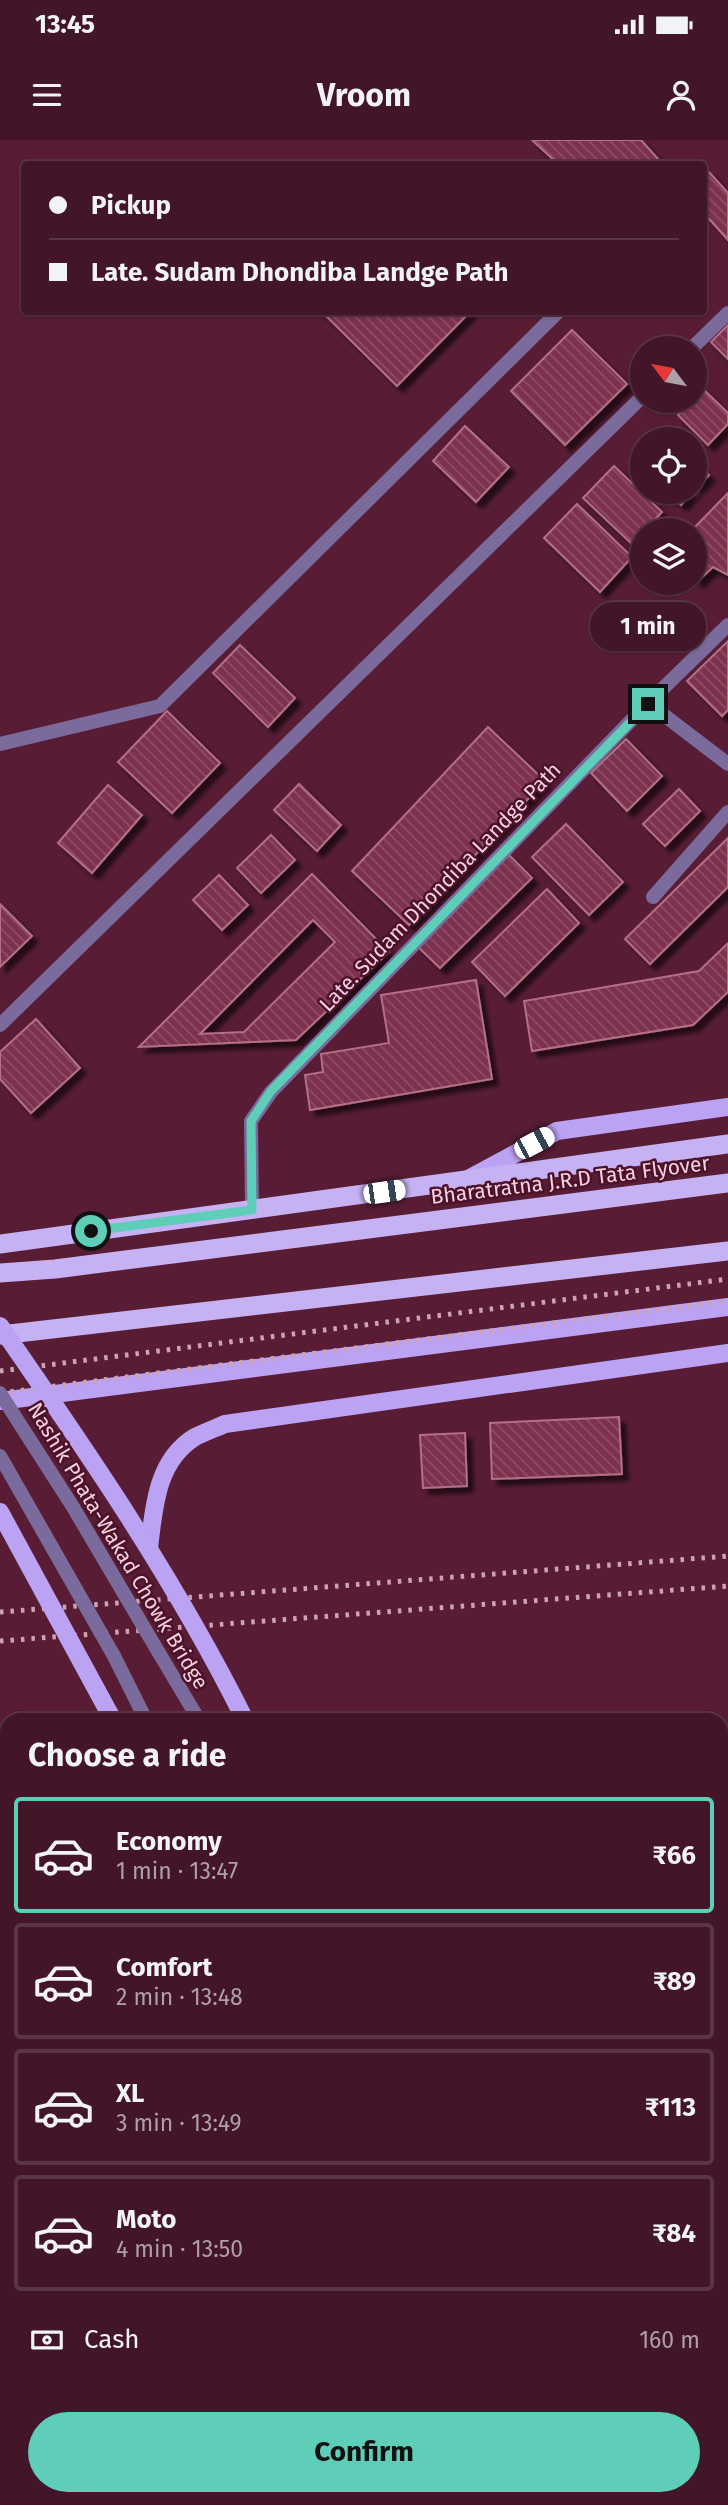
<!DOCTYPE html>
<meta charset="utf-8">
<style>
body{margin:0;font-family:"Fira Sans",sans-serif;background:#491f30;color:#f1f3f6;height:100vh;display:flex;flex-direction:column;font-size:26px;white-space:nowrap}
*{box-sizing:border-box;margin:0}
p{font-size:23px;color:#ae9fa8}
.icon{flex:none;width:38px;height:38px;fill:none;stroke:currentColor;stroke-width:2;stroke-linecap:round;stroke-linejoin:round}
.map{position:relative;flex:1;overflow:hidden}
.panel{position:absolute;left:0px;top:1573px;width:728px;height:793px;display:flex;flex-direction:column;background:#421628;border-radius:21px 21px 0 0;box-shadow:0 2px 5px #0004,0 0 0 2px #5a3545}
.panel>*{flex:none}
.banner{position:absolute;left:21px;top:21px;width:686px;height:154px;border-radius:7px;box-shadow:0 2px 5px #0004,0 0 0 2px #5a3545;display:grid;align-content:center;height:154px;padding:0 28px;background:#421628}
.needle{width:46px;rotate:302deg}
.tools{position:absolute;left:630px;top:196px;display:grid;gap:14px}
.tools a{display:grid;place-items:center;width:77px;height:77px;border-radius:50%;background:#421628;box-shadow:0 2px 5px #0004,0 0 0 2px #5a3545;font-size:35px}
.end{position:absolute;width:32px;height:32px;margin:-16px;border:9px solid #5eceb8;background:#111;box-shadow:0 0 0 4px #111}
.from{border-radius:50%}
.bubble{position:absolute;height:49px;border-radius:24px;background:#421628;box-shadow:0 2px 5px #0004,0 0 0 2px #5a3545;font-size:23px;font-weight:700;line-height:49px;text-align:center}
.car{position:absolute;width:21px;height:42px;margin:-21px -10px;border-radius:9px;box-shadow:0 0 5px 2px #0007;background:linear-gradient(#fff 24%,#345 0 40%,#fff 0 76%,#345 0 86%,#fff 0)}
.banner b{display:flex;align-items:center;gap:24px;height:66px;font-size:26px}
.banner b+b{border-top:2px solid #5a3545}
.banner i{width:18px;height:18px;background:#f1f3f6}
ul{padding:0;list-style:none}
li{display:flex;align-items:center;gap:21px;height:116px;margin:0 14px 10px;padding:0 14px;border:4px solid #5a3545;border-radius:7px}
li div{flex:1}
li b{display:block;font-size:26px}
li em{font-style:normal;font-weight:700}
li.current{border-color:#5eceb8}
li>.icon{width:63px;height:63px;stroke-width:1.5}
h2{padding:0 28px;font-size:32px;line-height:84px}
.pay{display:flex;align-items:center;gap:18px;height:77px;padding:0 28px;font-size:26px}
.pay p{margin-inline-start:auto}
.button{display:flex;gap:14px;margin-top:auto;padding:14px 28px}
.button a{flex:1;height:80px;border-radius:42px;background:#5eceb8;color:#111;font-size:28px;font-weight:700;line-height:80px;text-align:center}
.status{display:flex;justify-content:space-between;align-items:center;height:49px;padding:0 35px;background:#421628;direction:ltr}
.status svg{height:19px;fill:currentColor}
header{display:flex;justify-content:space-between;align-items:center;height:91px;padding:0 28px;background:#421628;font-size:32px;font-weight:700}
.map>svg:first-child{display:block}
.building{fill:url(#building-back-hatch);stroke:#b36f86;stroke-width:2;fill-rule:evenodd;filter:url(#shadow)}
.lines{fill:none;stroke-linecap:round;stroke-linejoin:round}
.service{stroke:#7a6b9c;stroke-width:14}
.minor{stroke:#7a6b9c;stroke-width:14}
.tertiary{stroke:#7a6b9c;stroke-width:14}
.primary{stroke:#bca2f3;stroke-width:18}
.trunk{stroke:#c6b2f2;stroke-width:19}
.rail{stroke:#cea3b1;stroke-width:5;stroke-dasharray:3.5 7;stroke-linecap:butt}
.service-bridge{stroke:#7a6b9c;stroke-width:14}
.primary-bridge{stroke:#bca2f3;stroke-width:18}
.route{stroke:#5eceb8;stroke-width:9}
.labels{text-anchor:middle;stroke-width:5;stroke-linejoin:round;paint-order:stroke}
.street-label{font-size:21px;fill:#f7d1dc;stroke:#4c122b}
</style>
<div class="status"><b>13:45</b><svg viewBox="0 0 49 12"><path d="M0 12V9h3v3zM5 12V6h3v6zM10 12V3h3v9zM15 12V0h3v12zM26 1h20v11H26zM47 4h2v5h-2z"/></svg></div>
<header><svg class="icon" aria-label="menu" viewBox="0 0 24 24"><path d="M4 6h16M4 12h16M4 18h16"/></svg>Vroom<svg class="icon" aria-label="person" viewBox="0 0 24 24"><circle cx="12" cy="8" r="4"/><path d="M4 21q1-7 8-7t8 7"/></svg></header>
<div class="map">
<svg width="728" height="2365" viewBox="0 0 728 2365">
<defs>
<pattern id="building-back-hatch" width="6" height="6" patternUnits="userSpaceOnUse" patternTransform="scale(1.75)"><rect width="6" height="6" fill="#7c304e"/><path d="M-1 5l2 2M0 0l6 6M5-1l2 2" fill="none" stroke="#8f4d67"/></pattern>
<filter id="shadow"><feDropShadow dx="6" dy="6" stdDeviation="2" flood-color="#0009"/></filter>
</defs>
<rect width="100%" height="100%" fill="#581d35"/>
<g class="building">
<polygon points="532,0 641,0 659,20 655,24 558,24"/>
<polygon points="708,31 728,53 728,100 704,73 704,35"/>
<polygon points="322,172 470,172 397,246"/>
<polygon points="728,185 728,219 711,202"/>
<polygon points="572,190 627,244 565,305 511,251"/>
<polygon points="703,249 728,273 728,284 708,305 678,275 692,261 695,261 695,257"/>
<polygon points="465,286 509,327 476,362 433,321"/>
<polygon points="695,322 709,335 695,350"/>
<polygon points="614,326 662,372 632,404 583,358"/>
<polygon points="667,352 693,352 681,365"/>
<polygon points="728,353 728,435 713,427 697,442 695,440 695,390 692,390"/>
<polygon points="577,364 632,417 600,452 544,398"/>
<polygon points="728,501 728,570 722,576 687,541"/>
<polygon points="240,505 295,558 268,587 213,533"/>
<polygon points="167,571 220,623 172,673 118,622"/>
<polygon points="488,587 545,641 409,785 352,731"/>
<polygon points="626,599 662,636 627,671 591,633"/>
<polygon points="299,644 341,685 317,711 274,670"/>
<polygon points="108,645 142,675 92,733 58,703"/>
<polygon points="679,649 700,671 665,706 643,684"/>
<polygon points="566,684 623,742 589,775 532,717"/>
<polygon points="271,695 295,720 261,753 237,728"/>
<polygon points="728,698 728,747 650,824 625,799"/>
<polygon points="509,715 532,738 440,828 417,806"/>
<path d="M312 734 389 812 296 900 139 907ZM313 780 335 802 244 892 200 894Z"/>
<polygon points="219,735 248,765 222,790 193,760"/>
<polygon points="547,749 579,783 505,856 472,822"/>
<polygon points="0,764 32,796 0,827"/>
<polygon points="728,803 728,852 693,885 532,911 524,861 699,831"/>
<polygon points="476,840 492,939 310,970 305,935 323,932 321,914 389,903 381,855"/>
<polygon points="36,879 80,928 31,973 0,939 0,912"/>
<polygon points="619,1277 622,1334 492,1339 490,1283"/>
<polygon points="465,1293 467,1346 423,1348 420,1295"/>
<polygon points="0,2135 7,2142 7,2201 0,2194"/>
</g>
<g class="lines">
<g class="service">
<polyline points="0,604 160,566 558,172"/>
<polyline points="159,1513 199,1580"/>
<polyline points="449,2359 451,2365"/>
<polyline points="496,2359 497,2365"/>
</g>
<g class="minor">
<polyline points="648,563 728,624"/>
<polyline points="653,757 728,672"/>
<polyline points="252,1070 251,981 271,952 648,563 728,485"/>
<polyline points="721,1629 728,1628"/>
<polyline points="0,2104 7,2112"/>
</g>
<g class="tertiary">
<polyline points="692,208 728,173"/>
<polyline points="0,885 642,257"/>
<polyline points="721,2212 728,2213"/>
<polyline points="721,2247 728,2248"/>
</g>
<g class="primary">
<polyline points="470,1038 557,991 728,967"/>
<polyline points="0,1261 728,1167"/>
<path d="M149 1408C154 1368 156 1321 195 1297 205 1292 216 1288 225 1284L728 1213"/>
<polyline points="0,1702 7,1702"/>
<polyline points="721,2134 728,2152"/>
<polyline points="721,2320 728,2307"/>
<polyline points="138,2359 139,2365"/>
<polyline points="174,2359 177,2365"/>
<polyline points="419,2359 421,2365"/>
<polyline points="536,2361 542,2365"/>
<polyline points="647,2365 653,2359"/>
<polyline points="692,2365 697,2359"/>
</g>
<g class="trunk">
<polyline points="0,1104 728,1004"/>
<polyline points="0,1133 55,1129 728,1043"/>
<polyline points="0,1195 728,1111"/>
</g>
<g class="rail">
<polyline points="0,1231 728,1139"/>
<polyline points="0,1253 728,1161"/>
<polyline points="0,1472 728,1416"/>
<polyline points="0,1501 728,1446"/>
</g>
<g class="service-bridge">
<polyline points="0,1253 73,1367 159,1513"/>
<polyline points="0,1316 114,1516 146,1580"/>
</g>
<g class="primary-bridge">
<path d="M0 1186C88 1313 176 1441 245 1580"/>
<polyline points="0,1372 113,1580"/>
</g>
</g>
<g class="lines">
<polyline class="route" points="91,1091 252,1070 251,981 271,951 648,564"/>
</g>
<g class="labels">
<g class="street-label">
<text transform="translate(440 747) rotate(-46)" y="7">Late. Sudam Dhondiba Landge Path</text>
<text transform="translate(570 1040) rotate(-7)" y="7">Bharatratna J.R.D Tata Flyover</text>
<text transform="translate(118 1406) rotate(59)" y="7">Nashik Phata-Wakad Chowk Bridge</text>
</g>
</g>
</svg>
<div class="tools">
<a><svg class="needle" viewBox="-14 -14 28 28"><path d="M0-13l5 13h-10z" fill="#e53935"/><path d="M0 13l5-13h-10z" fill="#ae9fa8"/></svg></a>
<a><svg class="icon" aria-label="locate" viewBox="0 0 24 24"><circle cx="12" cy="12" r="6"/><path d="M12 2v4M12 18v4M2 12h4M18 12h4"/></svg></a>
<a><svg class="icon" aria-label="layers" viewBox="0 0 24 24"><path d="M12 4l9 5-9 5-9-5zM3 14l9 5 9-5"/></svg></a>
</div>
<i class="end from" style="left:91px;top:1091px"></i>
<i class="end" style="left:648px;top:564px"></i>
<div class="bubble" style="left:590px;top:462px;width:116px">1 min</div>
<i class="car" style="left:534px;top:1003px;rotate:62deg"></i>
<i class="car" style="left:384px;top:1052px;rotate:82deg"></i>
<div class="banner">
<b><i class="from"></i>Pickup</b>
<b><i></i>Late. Sudam Dhondiba Landge Path</b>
</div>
<section class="panel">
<h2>Choose a ride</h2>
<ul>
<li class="current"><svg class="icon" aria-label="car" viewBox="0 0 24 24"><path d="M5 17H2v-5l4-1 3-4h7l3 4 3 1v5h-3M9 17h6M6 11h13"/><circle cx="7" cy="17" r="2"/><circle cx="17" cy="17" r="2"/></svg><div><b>Economy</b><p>1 min · 13:47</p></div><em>₹66</em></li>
<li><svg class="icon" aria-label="car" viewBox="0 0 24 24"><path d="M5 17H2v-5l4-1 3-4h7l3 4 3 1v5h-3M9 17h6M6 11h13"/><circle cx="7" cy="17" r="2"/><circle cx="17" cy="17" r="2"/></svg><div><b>Comfort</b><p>2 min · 13:48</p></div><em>₹89</em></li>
<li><svg class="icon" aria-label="car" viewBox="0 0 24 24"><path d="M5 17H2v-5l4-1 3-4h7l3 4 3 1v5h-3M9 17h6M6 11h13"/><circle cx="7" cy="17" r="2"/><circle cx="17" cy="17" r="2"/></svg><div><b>XL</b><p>3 min · 13:49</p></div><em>₹113</em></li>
<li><svg class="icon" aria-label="car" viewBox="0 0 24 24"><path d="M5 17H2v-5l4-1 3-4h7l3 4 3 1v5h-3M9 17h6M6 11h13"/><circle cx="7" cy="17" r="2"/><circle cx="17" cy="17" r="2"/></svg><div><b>Moto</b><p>4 min · 13:50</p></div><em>₹84</em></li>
</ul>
<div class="pay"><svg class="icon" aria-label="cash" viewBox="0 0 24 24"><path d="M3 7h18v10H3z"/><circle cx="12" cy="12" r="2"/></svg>Cash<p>160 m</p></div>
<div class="button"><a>Confirm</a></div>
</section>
</div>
